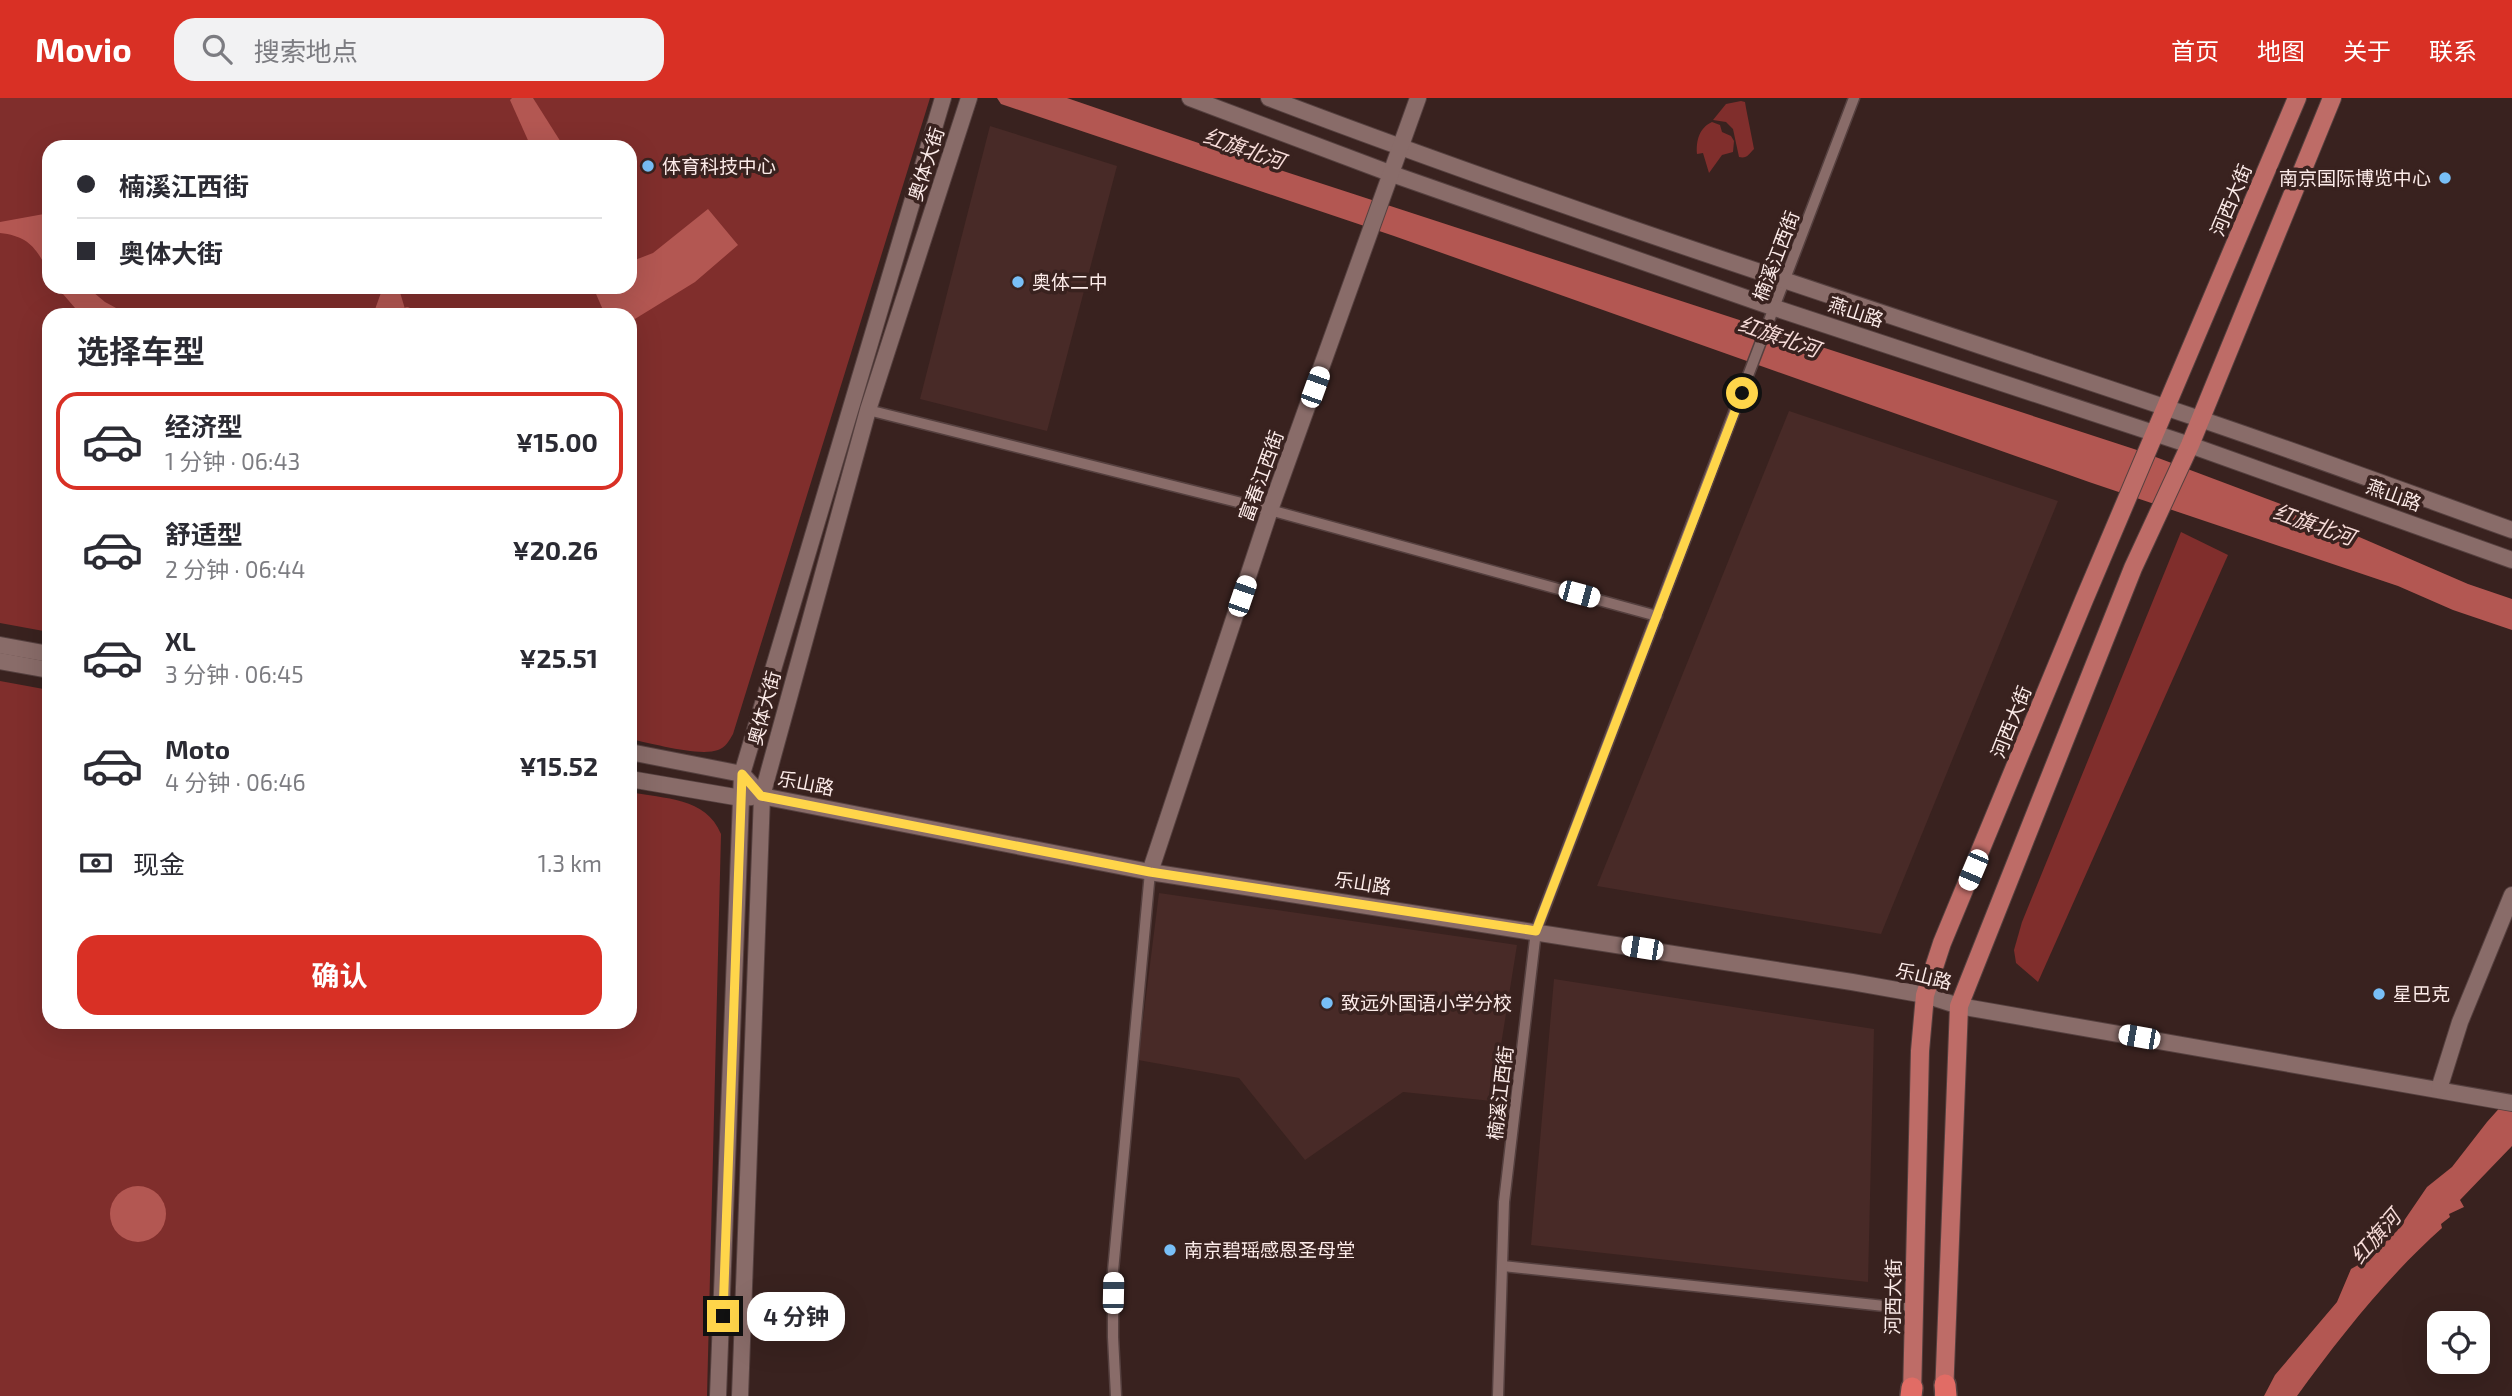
<!DOCTYPE html>
<html lang="zh">
<meta charset="utf-8">
<style>
body{margin:0;font-family:"Exo 2","Noto Sans SC",sans-serif;background:#f2f2f3;color:#2b2b33;height:100vh;display:flex;flex-direction:column;font-size:26px;white-space:nowrap}
*{box-sizing:border-box;margin:0}
p{font-size:23px;color:#7c7c81}
.icon{flex:none;width:38px;height:38px;fill:none;stroke:currentColor;stroke-width:2;stroke-linecap:round;stroke-linejoin:round}
.map{position:relative;flex:1;overflow:hidden}
.side{position:absolute;left:42px;top:210px;width:595px;height:721px;display:flex;flex-direction:column;background:#fff;border-radius:21px;box-shadow:0 7px 28px #0002}
.side>*{flex:none}
.banner{position:absolute;left:42px;top:42px;width:595px;height:154px;border-radius:21px;box-shadow:0 7px 28px #0002;display:grid;align-content:center;height:154px;padding:0 35px;background:#fff}
.fabs{position:absolute;left:2427px;top:1213px;display:grid;gap:14px}
.fabs a{display:grid;place-items:center;width:63px;height:63px;border-radius:14px;background:#fff;box-shadow:0 7px 28px #0002;font-size:35px}
.end{position:absolute;width:32px;height:32px;margin:-16px;border:9px solid #ffd54a;background:#111;box-shadow:0 0 0 4px #111}
.from{border-radius:50%}
.bubble{position:absolute;height:49px;border-radius:21px;background:#fff;box-shadow:0 7px 28px #0002;font-size:23px;font-weight:700;line-height:49px;text-align:center}
.car{position:absolute;width:21px;height:42px;margin:-21px -10px;border-radius:9px;box-shadow:0 0 5px 2px #0007;background:linear-gradient(#fff 24%,#345 0 40%,#fff 0 76%,#345 0 86%,#fff 0)}
.banner b{display:flex;align-items:center;gap:24px;height:66px;font-size:26px}
.banner b+b{border-top:2px solid #e1e1e2}
.banner i{width:18px;height:18px;background:#2b2b33}
ul{padding:0;list-style:none}
li{display:flex;align-items:center;gap:21px;height:98px;margin:0 14px 10px;padding:0 21px;border:4px solid transparent;border-radius:21px}
li div{flex:1}
li b{display:block;font-size:26px}
li em{font-style:normal;font-weight:700}
li.selected{border-color:#d93025}
li>.icon{width:63px;height:63px;stroke-width:1.5}
h2{padding:0 35px;font-size:32px;line-height:84px}
.pay{display:flex;align-items:center;gap:18px;height:77px;padding:0 35px;font-size:26px}
.pay p{margin-inline-start:auto}
.action{display:flex;gap:14px;margin-top:auto;padding:14px 35px}
.action a{flex:1;height:80px;border-radius:21px;background:#d93025;color:#fff;font-size:28px;font-weight:700;line-height:80px;text-align:center}
header{display:flex;align-items:center;gap:42px;box-sizing:border-box;height:98px;padding:0 35px;background:#d93025;color:#fff}
header strong{font-size:33px}
nav{display:flex;gap:38px;margin-inline-start:auto;font-size:24px}
.search{width:490px;height:63px;background:#f2f2f3;display:flex;align-items:center;gap:18px;box-sizing:border-box;padding:0 24px;border-radius:21px;color:#7c7c81;font-size:26px}
.map>svg:first-child{display:block}
.built{fill:#482a27}
.green{fill:#802e2c;fill-rule:evenodd}
.water{fill:#b35752}
.lines{fill:none;stroke-linecap:round;stroke-linejoin:round}
.canal{stroke:#b35752;stroke-width:10}
.street-casing{stroke:#55403f;stroke-width:13}
.secondary-casing{stroke:#55403f;stroke-width:18}
.primary-casing{stroke:#55403f;stroke-width:20}
.highway-casing{stroke:#55403f;stroke-width:24}
.street{stroke:#896c69;stroke-width:10}
.secondary{stroke:#896c69;stroke-width:16}
.primary{stroke:#be6c67;stroke-width:18}
.highway{stroke:#e16c65;stroke-width:21}
.route{stroke:#ffd54a;stroke-width:9}
.poi-dot{fill:#78bff7;stroke:#39221f;stroke-width:2.5}
.labels{text-anchor:middle;stroke-width:7;stroke-linejoin:round;paint-order:stroke}
.street-label{font-size:19px;fill:#fcebe9;stroke:#39221f}
.poi-label{font-size:19px;fill:#fcebe9;stroke:#39221f;text-anchor:start}
.water-label{font-size:21px;font-style:italic;fill:#f6dbd8;stroke:#39221f}
</style>
<header>
<strong>Movio</strong>
<div class="search"><svg class="icon" aria-label="search" viewBox="0 0 24 24"><circle cx="10" cy="10" r="6"/><path d="M15 15l6 6"/></svg>搜索地点</div>
<nav><a>首页</a><a>地图</a><a>关于</a><a>联系</a></nav>
</header>
<div class="map">
<svg width="2512" height="1298" viewBox="0 0 2512 1298">
<rect width="100%" height="100%" fill="#39221f"/>
<g class="built">
<polygon points="990,28 1117,68 1047,333 920,301"/>
<polygon points="1789,313 2058,403 1881,836 1597,788"/>
<polygon points="1159,795 1517,847 1492,1003 1403,994 1305,1062 1239,980 1138,962"/>
<polygon points="1554,881 1874,931 1868,1184 1531,1147"/>
</g>
<g class="green">
<path d="M0 0H930L733 636C729 643 726 649 718 652 699 659 651 645 630 641V217H49V534L0 525ZM49 49H630V189H49Z"/>
<path d="M1741 3 1745 4 1746 10 1754 51C1749 56 1747 61 1739 59L1733 31 1726 24 1713 22 1726 6Z"/>
<path d="M1712 24 1720 27 1722 34 1731 38 1734 43 1733 54 1722 57 1709 75 1703 55 1697 56C1696 43 1699 30 1712 24Z"/>
<polygon points="2181,434 2228,457 2038,884 2016,865 2014,852 2022,824"/>
<path d="M0 583 49 592V924H630V694C664 701 706 699 721 736L707 1298H0Z"/>
</g>
<g class="water">
<polygon points="512,0 533,0 564,49 531,49 510,2"/>
<polygon points="997,0 1067,0 1219,52 2137,352 2299,413 2468,486 2512,501 2512,532 2453,512 2398,488 2089,384 1394,138 1001,6"/>
<polygon points="708,111 738,147 695,184 630,224 630,217 601,217 603,212 593,189 630,189 630,155 635,162 653,155"/>
<path d="M44 116 49 118V175C37 151 29 138 0 135V124Z"/>
<polygon points="57,189 87,189 105,204 129,217 81,217"/>
<polygon points="383,189 397,189 399,191 405,211 409,217 373,217"/>
<path d="M2512 996V1048L2460 1102 2464 1109 2449 1116 2450 1119 2441 1126 2442 1130C2387 1179 2340 1239 2297 1298H2264L2275 1277 2337 1204 2351 1171 2365 1163 2397 1133 2427 1089 2452 1069 2487 1024Z"/>
<circle cx="138" cy="1116" r="28"/>
</g>
<g class="lines">
<polyline class="canal" points="402,217 407,214 411,217"/>
<g class="street-casing">
<g id="street">
<polyline points="868,312 1270,412 1657,518"/>
<polyline points="1503,1168 1913,1211"/>
<polyline points="1116,1298 1113,1239 1113,1173 1150,774"/>
<polyline points="1498,1298 1504,1104 1536,833 1854,0"/>
</g>
</g>
<g class="secondary-casing">
<g id="secondary">
<polyline points="1190,0 1392,76 1775,210 2190,347 2512,462"/>
<path d="M1269 0C1574 116 1885 215 2194 319 2301 355 2406 394 2512 432"/>
<polyline points="0,547 49,556"/>
<polyline points="0,563 49,572"/>
<polyline points="630,654 742,676 762,698 1150,774 1852,884 1925,897 1959,908 2512,1005"/>
<polyline points="630,681 741,700 752,699"/>
<polyline points="1150,774 1270,412 1418,0"/>
<polyline points="2439,991 2460,924 2512,797"/>
<polyline points="718,1298 742,676 943,0"/>
<polyline points="740,1298 762,698 868,312 969,0"/>
</g>
</g>
<g class="primary-casing">
<g id="primary">
<polyline points="1912,1298 1920,953 1925,897 1942,845 2084,502 2297,0"/>
<polyline points="1944,1298 1959,908 2133,470 2190,347 2332,0"/>
</g>
</g>
<g class="highway-casing">
<g id="highway">
<polyline points="1945,1287 1946,1298"/>
<polyline points="1911,1298 1912,1290"/>
</g>
</g>
<use href="#street" class="street"/>
<use href="#secondary" class="secondary"/>
<use href="#primary" class="primary"/>
<use href="#highway" class="highway"/>
</g>
<g class="lines">
<polyline class="route" points="723,1218 742,676 761,698 1150,774 1536,833 1742,295"/>
</g>
<g class="poi-dot">
<circle cx="648" cy="68" r="7"/>
<circle cx="2445" cy="80" r="7"/>
<circle cx="1018" cy="184" r="7"/>
<circle cx="2379" cy="896" r="7"/>
<circle cx="1327" cy="905" r="7"/>
<circle cx="1170" cy="1152" r="7"/>
</g>
<g class="labels">
<g class="street-label">
<text transform="translate(926 66) rotate(-72)" y="7">奥体大街</text>
<text transform="translate(2231 102) rotate(-67)" y="7">河西大街</text>
<text transform="translate(1776 158) rotate(-69)" y="7">楠溪江西街</text>
<text transform="translate(1856 214) rotate(18)" y="7">燕山路</text>
<text transform="translate(1261 378) rotate(-70)" y="7">富春江西街</text>
<text transform="translate(2394 397) rotate(20)" y="7">燕山路</text>
<text transform="translate(764 610) rotate(-75)" y="7">奥体大街</text>
<text transform="translate(2011 624) rotate(-68)" y="7">河西大街</text>
<text transform="translate(806 685) rotate(11)" y="7">乐山路</text>
<text transform="translate(1363 785) rotate(9)" y="7">乐山路</text>
<text transform="translate(1924 878) rotate(14)" y="7">乐山路</text>
<text transform="translate(1500 995) rotate(-83)" y="7">楠溪江西街</text>
<text transform="translate(1893 1199) rotate(-89)" y="7">河西大街</text>
</g>
<g class="poi-label">
<text x="662" y="75">体育科技中心</text>
<text x="2431" y="87" text-anchor="end">南京国际博览中心</text>
<text x="1032" y="191">奥体二中</text>
<text x="2393" y="903">星巴克</text>
<text x="1341" y="912">致远外国语小学分校</text>
<text x="1184" y="1159">南京碧瑶感恩圣母堂</text>
</g>
<g class="water-label">
<text transform="translate(1244 51) rotate(19)" y="7">红旗北河</text>
<text transform="translate(1779 239) rotate(19)" y="7">红旗北河</text>
<text transform="translate(2314 427) rotate(19)" y="7">红旗北河</text>
<text transform="translate(2376 1139) rotate(-49)" y="7">红旗河</text>
</g>
</g>
</svg>
<div class="fabs">
<a><svg class="icon" aria-label="locate" viewBox="0 0 24 24"><circle cx="12" cy="12" r="6"/><path d="M12 2v4M12 18v4M2 12h4M18 12h4"/></svg></a>
</div>
<i class="end from" style="left:1742px;top:295px"></i>
<i class="end" style="left:723px;top:1218px"></i>
<div class="bubble" style="left:747px;top:1194px;width:98px">4 分钟</div>
<i class="car" style="left:1315px;top:289px;rotate:20deg"></i>
<i class="car" style="left:1579px;top:496px;rotate:105deg"></i>
<i class="car" style="left:1242px;top:498px;rotate:19deg"></i>
<i class="car" style="left:1973px;top:772px;rotate:203deg"></i>
<i class="car" style="left:1642px;top:850px;rotate:279deg"></i>
<i class="car" style="left:2139px;top:939px;rotate:280deg"></i>
<i class="car" style="left:1113px;top:1195px;rotate:1deg"></i>
<div class="banner">
<b><i class="from"></i>楠溪江西街</b>
<b><i></i>奥体大街</b>
</div>
<section class="side">
<h2>选择车型</h2>
<ul>
<li class="selected"><svg class="icon" aria-label="car" viewBox="0 0 24 24"><path d="M5 17H2v-5l4-1 3-4h7l3 4 3 1v5h-3M9 17h6M6 11h13"/><circle cx="7" cy="17" r="2"/><circle cx="17" cy="17" r="2"/></svg><div><b>经济型</b><p>1 分钟 · 06:43</p></div><em>¥15.00</em></li>
<li><svg class="icon" aria-label="car" viewBox="0 0 24 24"><path d="M5 17H2v-5l4-1 3-4h7l3 4 3 1v5h-3M9 17h6M6 11h13"/><circle cx="7" cy="17" r="2"/><circle cx="17" cy="17" r="2"/></svg><div><b>舒适型</b><p>2 分钟 · 06:44</p></div><em>¥20.26</em></li>
<li><svg class="icon" aria-label="car" viewBox="0 0 24 24"><path d="M5 17H2v-5l4-1 3-4h7l3 4 3 1v5h-3M9 17h6M6 11h13"/><circle cx="7" cy="17" r="2"/><circle cx="17" cy="17" r="2"/></svg><div><b>XL</b><p>3 分钟 · 06:45</p></div><em>¥25.51</em></li>
<li><svg class="icon" aria-label="car" viewBox="0 0 24 24"><path d="M5 17H2v-5l4-1 3-4h7l3 4 3 1v5h-3M9 17h6M6 11h13"/><circle cx="7" cy="17" r="2"/><circle cx="17" cy="17" r="2"/></svg><div><b>Moto</b><p>4 分钟 · 06:46</p></div><em>¥15.52</em></li>
</ul>
<div class="pay"><svg class="icon" aria-label="cash" viewBox="0 0 24 24"><path d="M3 7h18v10H3z"/><circle cx="12" cy="12" r="2"/></svg>现金<p>1.3 km</p></div>
<div class="action"><a>确认</a></div>
</section>
</div>
